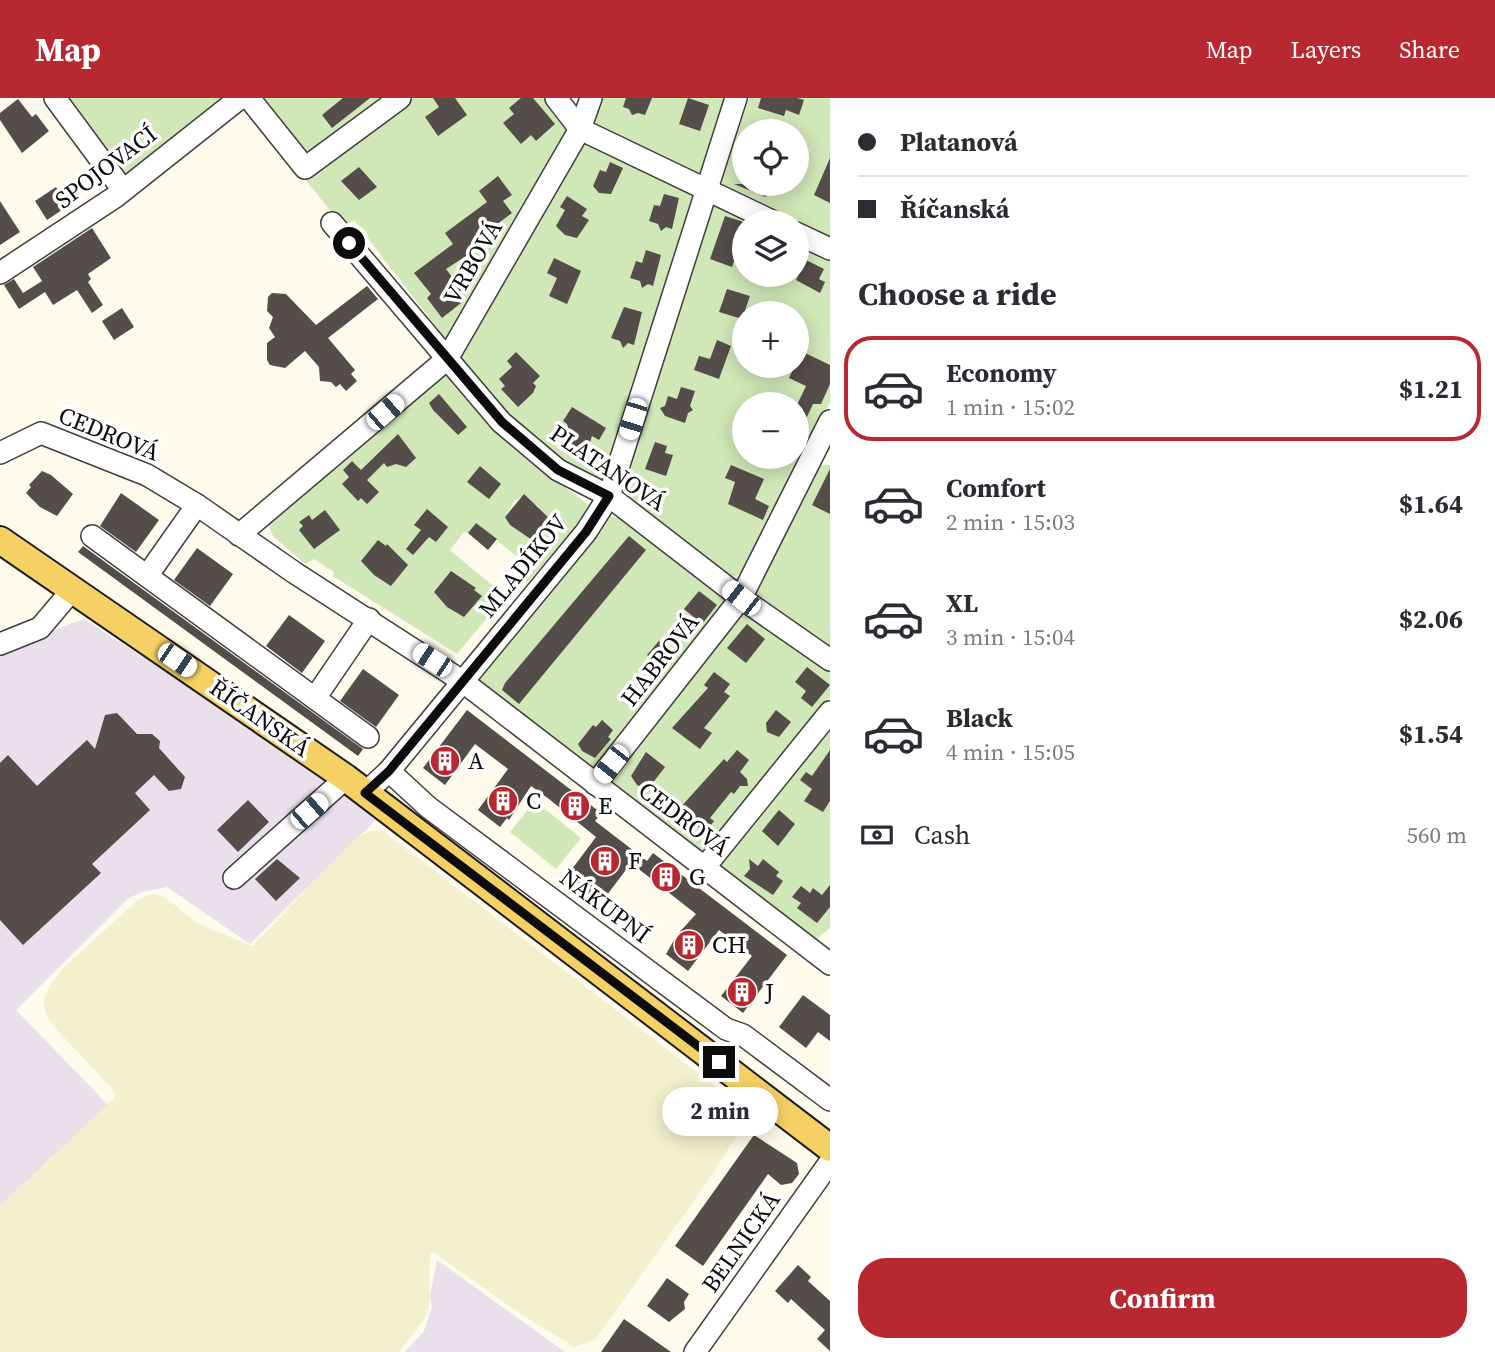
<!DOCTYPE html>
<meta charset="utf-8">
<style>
body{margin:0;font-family:"Source Serif 4",serif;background:#f2f2f3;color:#2b2b33;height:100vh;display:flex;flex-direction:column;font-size:26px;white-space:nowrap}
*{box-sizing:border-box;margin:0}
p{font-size:23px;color:#7c7c81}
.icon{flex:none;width:38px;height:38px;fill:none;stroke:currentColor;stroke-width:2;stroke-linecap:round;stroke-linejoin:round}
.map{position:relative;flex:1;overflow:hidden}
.panel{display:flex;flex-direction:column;background:#fff;width:665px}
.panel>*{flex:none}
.top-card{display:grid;align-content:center;height:154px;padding:0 28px;background:#fff}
.tools{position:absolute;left:732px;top:21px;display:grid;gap:14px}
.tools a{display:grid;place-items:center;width:77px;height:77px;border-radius:50%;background:#fff;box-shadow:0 4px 18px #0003;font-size:35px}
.end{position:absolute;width:32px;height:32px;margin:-16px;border:9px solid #0c0c0c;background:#fff;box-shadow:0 0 0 4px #fff}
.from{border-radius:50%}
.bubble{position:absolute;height:49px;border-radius:24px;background:#fff;box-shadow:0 4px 18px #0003;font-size:23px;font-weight:700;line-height:49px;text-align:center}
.car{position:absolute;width:21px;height:42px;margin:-21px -10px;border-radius:9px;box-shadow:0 0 5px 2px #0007;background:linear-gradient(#fff 24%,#345 0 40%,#fff 0 76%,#345 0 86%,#fff 0)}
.top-card b{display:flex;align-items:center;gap:24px;height:66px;font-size:26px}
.top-card b+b{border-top:2px solid #e1e1e2}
.top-card i{width:18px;height:18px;background:#2b2b33}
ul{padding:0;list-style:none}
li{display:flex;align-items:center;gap:21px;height:105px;margin:0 14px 10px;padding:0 14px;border:4px solid transparent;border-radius:28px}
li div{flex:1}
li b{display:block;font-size:26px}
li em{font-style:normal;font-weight:700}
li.current{border-color:#b82830}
li>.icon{width:63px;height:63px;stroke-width:1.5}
h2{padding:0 28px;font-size:32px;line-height:84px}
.pay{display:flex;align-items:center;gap:18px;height:77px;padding:0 28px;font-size:26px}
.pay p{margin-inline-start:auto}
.primary-button{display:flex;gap:14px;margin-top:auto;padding:14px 28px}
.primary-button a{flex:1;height:80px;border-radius:28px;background:#b82830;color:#fff;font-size:28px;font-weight:700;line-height:80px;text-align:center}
header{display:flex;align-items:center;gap:42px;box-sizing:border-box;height:98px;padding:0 35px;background:#b82830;color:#fff}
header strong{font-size:33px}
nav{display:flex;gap:38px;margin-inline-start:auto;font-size:24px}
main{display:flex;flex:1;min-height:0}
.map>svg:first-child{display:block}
.industrial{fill:#eae0eb}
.farmland{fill:#f3f0cd}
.green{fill:#d0e7b7;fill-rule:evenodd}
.building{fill:#544d49}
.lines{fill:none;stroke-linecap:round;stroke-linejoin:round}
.minor-casing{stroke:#3f3f3f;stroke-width:24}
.major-casing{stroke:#1d1d1d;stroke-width:30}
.minor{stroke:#fff;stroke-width:21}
.major{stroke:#f5d165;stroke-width:26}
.route{stroke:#0c0c0c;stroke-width:9}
.labels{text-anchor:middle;stroke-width:7;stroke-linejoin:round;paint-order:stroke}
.street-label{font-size:24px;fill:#0c0c0c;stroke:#fff}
.poi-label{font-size:24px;fill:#0c0c0c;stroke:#fff;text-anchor:start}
</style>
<header>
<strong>Map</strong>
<nav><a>Map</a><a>Layers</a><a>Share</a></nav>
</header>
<main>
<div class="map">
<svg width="830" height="1254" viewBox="0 0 830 1254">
<rect width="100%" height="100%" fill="#fefbec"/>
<g class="industrial">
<polygon points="84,521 286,652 377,721 250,846 167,789 142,794 129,800 16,912 108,1007 0,1108 0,552"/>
<polygon points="437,1162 565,1254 405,1254 424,1233 432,1209 430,1198"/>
</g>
<polygon class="farmland" points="370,733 383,733 742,1009 744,1025 712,1077 606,1227 594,1242 574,1249 518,1214 434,1155 430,1156 429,1209 423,1223 399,1254 0,1254 0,1108 115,999 115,994 48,922 43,905 50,887 62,871 139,801 150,796 163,798 199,826 252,848 356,740"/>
<g class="green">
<polygon points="67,0 225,0 126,76"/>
<polygon points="257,0 389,0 305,61"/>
<polygon points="413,0 545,0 572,34 447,243 354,122 344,130 305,81"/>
<polygon points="597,0 726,0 700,79 588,26"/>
<path d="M749 0H830V141L720 89ZM744 33H796V86H744Z"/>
<path d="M585 43 695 95 601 384C534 349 505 313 458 257Z"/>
<path d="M715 104 756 124H744V177H796V143L830 159V304L747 470 736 478 724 476 620 392ZM744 215H796V268H744ZM744 306H796V359H744Z"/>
<path d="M442 276 447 277 555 382 589 407 577 428 527 485 516 476 525 465 476 425 468 435 464 434 450 452 505 498 457 556 333 478 334 474 314 461 305 466 273 438 268 426ZM522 399 539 409 518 433 505 419 514 403Z"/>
<polygon points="820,367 830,367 830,549 761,504 755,496 756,487 813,374"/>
<polygon points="608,418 625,421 720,496 725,505 601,665 593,669 583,667 477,582 594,440"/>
<polygon points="743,518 753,520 830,570 830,599 709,748 701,752 691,750 617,693 612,684 614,674 735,523"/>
<polygon points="830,625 830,830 816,841 807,839 725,776 720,767"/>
<polygon points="535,703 581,740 556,771 510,734"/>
</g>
<g class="building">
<polygon points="343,0 370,0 332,30 322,17"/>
<polygon points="433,0 455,0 467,17 438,38 425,19 439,9"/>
<polygon points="521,0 533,0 555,26 536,43 531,37 521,46 503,25 514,16 509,10"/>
<polygon points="626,0 652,0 645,17 638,15 632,17 629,11 623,9"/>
<polygon points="688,0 709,7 700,33 679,26"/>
<polygon points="761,0 797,0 804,2 799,17 786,12 784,18 758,10"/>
<polygon points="18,1 32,19 36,16 49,33 22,55 0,22 0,15"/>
<polygon points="830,60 830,105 814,97"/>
<polygon points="610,64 623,70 611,96 599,95 593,88 600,72 606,74"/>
<polygon points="359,69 377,89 359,102 341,83"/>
<polygon points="498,78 512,97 503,103 512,115 488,133 491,137 483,147 446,171 462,192 455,197 461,205 442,220 427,200 431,196 414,175 453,146 445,135 487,104 479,93"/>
<polygon points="734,86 770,86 766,99"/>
<polygon points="56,89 68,108 47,122 35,103"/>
<polygon points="664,96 679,100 672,131 666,129 661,133 658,126 649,123 654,107 660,108"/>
<polygon points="567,98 587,111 582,118 589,122 577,140 565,137 556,128 565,112 560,109"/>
<polygon points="0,103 20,134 0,147"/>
<polygon points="725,118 744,124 744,136 732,169 710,161"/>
<polygon points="92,130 111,160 88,176 91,181 88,184 103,207 92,215 77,192 53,207 45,194 19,211 4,187 14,181 23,195 42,183 33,169"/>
<polygon points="646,152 661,157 653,188 648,186 642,190 640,183 630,180 636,163 642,165"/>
<polygon points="554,160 581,173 567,206 549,198 557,180 547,175"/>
<polygon points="806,162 824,171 819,181 825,184 820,195 796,182"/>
<polygon points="367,188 378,201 328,240 355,272 351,276 357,283 346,293 340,286 336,289 331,284 320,283 319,269 305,253 285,270 270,267 267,262 267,245 275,239 269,230 273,219 267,213 268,199 272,195 286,196 316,227"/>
<polygon points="727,191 750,198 742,221 719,214"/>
<polygon points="624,209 642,214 634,247 628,245 623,250 620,243 611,240"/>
<polygon points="122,210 134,229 114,242 102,223"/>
<polygon points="717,242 731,248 719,281 694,272 699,258 710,261"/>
<polygon points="801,253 830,267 830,286 821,306 813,306 796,342 796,309 806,288 789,280"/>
<polygon points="516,254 540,278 533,285 536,288 533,295 518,309 501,291 505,288 499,281 512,269 507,263"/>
<polygon points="681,289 695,293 690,308 693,312 688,315 685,325 665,318 660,310 665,308 668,298 677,301"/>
<polygon points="439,296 467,329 458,337 433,312 429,305"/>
<polygon points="572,309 606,330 599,342 592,338 587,354 570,349 572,342 567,326 563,323"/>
<polygon points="398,336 416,360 406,369 396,366 387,369 384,365 367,382 379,394 367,406 361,400 358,403 342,386 349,379 343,372 352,363 361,372"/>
<polygon points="655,344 667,348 665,355 673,357 666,378 645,371"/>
<polygon points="731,367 764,381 755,401 769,408 763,422 728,406 735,384 725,380"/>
<polygon points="480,368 501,386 489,401 467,384"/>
<polygon points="830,371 830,416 812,407"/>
<polygon points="42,373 51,377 73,396 57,418 40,409 26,395 31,389 29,387"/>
<polygon points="121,395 159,422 136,454 100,428"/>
<polygon points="524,396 552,423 535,444 510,427 505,419"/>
<polygon points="427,411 448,429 436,444 429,439 413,457 406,451 421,432 414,427"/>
<polygon points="325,412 340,432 314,451 299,432 303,428 299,424 309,417 312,422"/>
<polygon points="476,425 497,441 488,452 468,435"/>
<polygon points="629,438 646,452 519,606 502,592 505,585"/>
<polygon points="378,442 386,448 387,446 408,467 391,488 374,477 361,463"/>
<polygon points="83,448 363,651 358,658 78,454"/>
<polygon points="197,450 233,476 210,508 174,482"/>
<polygon points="451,473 476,490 474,492 482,498 464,519 447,509 434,494"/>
<polygon points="699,493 717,507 702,526 684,511"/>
<polygon points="289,517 325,543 302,575 266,548"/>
<polygon points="747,526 765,541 746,565 727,550"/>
<polygon points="659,543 673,554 670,564 662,569 647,557"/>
<polygon points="807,569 830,587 812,609 801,600 806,593 795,584"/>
<polygon points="363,571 399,597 376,629 340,603"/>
<polygon points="714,574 730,586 724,594 730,598 704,630 712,635 700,651 672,630 708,590 704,587"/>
<polygon points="467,612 601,715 595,723 647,763 653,755 787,857 743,915 721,898 752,858 719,832 688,873 666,856 677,837 696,816 631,765 607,797 603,794 596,803 569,782 575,774 572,771 596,739 549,701 531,688 509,722 507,720 500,729 478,712 508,671 475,646 445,687 423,670"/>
<polygon points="776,612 791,624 779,639 767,634 766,625"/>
<polygon points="117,615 137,636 152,636 160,643 159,650 185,679 181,691 169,693 154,677 135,695 150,712 92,766 101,775 23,847 0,822 0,665 8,657 37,688 87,642 95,651 105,617"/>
<polygon points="602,622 613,632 608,639 611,641 595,660 582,653 578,646 593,627 596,629"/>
<polygon points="737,652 749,662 740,674 747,681 748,688 740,688 734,696 731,694 710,720 714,723 705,735 679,711 724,661 727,664"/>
<polygon points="830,652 830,703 823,714 804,703 812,691 800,682 806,674 812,678"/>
<polygon points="646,654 665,669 648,691 637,687 631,678"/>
<polygon points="248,702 269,724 238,754 217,732"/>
<polygon points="779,712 795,726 778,748 762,733"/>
<polygon points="277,761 300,780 276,803 255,781"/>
<polygon points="749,761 758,768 763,761 779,774 776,778 783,783 773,797 744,778 750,771"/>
<polygon points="830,787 830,809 817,825 797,810 801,805 792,799 801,788 810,795 813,790 822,797"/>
<polygon points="803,897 830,917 830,943 818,934 806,950 779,929"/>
<polygon points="754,1037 797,1065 799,1076 792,1085 781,1087 768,1076 703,1168 675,1148"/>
<polygon points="798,1167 811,1179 808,1183 830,1203 830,1253 817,1241 825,1232 791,1201 788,1205 775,1193"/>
<polygon points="667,1180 689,1196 684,1204 685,1211 669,1224 647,1208"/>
<polygon points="624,1221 671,1254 601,1254"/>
</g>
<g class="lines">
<g class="minor-casing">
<g id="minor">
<polyline points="55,0 123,92"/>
<polyline points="249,0 305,70 400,0"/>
<polyline points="556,0 580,31 774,124"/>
<polyline points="332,125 501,324 558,372 609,398 741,500 830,562"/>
<polyline points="796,135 830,151"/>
<polyline points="0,175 115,99 240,0"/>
<polyline points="0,355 41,335 147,377 197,407 295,475 462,583 830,866"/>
<polyline points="239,437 447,261 580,31 591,0"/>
<polyline points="92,438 368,639"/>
<polyline points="147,478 197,407"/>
<polyline points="0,546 40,530 73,491"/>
<polyline points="315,600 369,521"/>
<polyline points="389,673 428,709 726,931 743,937 830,1002"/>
<polyline points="595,686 741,500 830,323"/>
<polyline points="365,695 389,673 586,434 609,398 736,0"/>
<polyline points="704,770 830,614"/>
<polyline points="234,780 346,680"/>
<polyline points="695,1254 830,1064"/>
</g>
</g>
<g class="major-casing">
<polyline id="major" points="0,442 346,680 830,1050"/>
</g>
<use href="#minor" class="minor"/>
<use href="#major" class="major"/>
</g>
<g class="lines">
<polyline class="route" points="349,145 502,324 558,372 609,398 586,434 389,673 365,695 719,964"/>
</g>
<defs>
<g id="building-disc" transform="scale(1.575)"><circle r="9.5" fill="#b82830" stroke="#fff"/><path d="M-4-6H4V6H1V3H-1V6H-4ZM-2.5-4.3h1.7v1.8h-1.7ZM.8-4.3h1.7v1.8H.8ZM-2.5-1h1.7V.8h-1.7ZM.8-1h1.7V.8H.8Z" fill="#fff"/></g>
</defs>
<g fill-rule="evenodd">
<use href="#building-disc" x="445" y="663"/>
<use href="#building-disc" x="503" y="703"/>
<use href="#building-disc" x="575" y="708"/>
<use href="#building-disc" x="605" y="763"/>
<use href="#building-disc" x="666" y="779"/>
<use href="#building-disc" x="689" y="847"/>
<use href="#building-disc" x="742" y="894"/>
</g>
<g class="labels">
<g class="street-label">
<text transform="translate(106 69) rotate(-37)" y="8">SPOJOVACÍ</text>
<text transform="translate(473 164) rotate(-60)" y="8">VRBOVÁ</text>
<text transform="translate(109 336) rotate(22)" y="8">CEDROVÁ</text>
<text transform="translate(608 370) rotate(34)" y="8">PLATANOVÁ</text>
<text transform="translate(523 468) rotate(-51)" y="8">MLADÍKOV</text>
<text transform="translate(660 562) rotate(-52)" y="8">HABROVÁ</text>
<text transform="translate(260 620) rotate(35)" y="8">ŘÍČANSKÁ</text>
<text transform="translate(684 721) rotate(37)" y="8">CEDROVÁ</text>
<text transform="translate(605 808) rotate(37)" y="8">NÁKUPNÍ</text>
<text transform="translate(741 1144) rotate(-55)" y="8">BELNICKÁ</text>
</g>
<g class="poi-label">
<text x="468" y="671">A</text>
<text x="526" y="711">C</text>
<text x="598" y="716">E</text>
<text x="628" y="771">F</text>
<text x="689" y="787">G</text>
<text x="712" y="855">CH</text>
<text x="765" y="902">J</text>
</g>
</g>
</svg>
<div class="tools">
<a><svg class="icon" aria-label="locate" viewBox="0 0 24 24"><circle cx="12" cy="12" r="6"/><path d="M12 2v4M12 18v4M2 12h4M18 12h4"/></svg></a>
<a><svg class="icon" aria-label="layers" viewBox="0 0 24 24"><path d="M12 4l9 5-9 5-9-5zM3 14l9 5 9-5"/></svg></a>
<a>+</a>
<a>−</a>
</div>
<i class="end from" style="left:349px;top:145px"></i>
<i class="end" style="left:719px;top:964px"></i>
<div class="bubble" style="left:662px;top:989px;width:116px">2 min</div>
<i class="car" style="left:385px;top:314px;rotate:49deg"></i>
<i class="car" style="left:633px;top:321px;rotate:197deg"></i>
<i class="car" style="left:741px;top:500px;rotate:308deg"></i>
<i class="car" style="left:177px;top:562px;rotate:124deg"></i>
<i class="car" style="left:432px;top:562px;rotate:303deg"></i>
<i class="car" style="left:611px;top:666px;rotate:218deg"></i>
<i class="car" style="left:309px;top:713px;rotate:49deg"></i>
</div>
<section class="panel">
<div class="top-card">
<b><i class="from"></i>Platanová</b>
<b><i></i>Říčanská</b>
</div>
<h2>Choose a ride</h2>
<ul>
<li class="current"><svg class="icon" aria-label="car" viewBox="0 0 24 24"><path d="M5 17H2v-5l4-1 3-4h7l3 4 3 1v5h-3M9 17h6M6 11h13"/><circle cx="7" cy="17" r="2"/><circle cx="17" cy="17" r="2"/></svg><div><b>Economy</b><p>1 min · 15:02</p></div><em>$1.21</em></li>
<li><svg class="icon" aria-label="car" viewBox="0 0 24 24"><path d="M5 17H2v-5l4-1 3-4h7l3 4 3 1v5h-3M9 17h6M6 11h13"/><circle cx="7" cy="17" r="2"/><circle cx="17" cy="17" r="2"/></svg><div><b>Comfort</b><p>2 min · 15:03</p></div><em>$1.64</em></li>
<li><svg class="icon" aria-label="car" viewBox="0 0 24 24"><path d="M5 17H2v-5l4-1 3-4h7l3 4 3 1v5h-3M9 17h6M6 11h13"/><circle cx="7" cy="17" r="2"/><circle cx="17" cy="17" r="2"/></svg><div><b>XL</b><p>3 min · 15:04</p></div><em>$2.06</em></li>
<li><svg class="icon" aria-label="car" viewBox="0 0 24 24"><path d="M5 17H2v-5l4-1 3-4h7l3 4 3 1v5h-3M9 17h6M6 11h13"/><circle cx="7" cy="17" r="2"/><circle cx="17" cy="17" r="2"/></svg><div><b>Black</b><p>4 min · 15:05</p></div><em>$1.54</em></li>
</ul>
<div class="pay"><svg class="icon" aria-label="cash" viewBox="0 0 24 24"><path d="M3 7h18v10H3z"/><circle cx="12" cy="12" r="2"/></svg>Cash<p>560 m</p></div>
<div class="primary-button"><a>Confirm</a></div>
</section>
</main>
